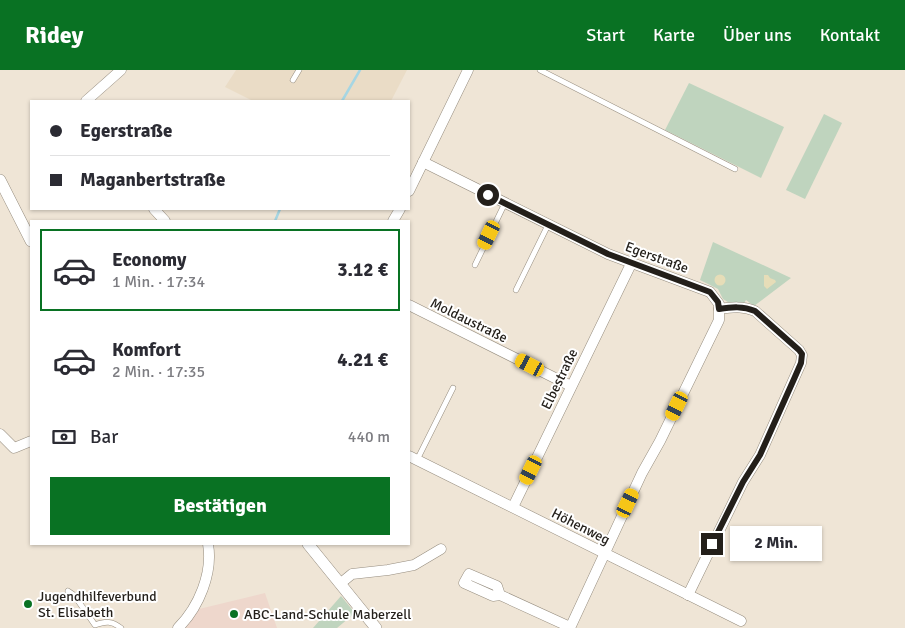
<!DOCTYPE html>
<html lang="de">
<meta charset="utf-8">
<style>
body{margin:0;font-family:Signika,sans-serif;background:#f7f7f7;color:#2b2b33;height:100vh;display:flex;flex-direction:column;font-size:19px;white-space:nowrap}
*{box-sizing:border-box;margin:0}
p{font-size:16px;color:#7c7c81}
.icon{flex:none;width:28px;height:28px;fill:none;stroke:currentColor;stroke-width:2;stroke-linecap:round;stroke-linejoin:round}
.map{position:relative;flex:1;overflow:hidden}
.drawer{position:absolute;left:30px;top:150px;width:380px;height:325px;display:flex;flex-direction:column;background:#fff;border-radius:0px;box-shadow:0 1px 4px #0004}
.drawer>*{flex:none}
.top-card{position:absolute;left:30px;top:30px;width:380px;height:110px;border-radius:0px;box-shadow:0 1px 4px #0004;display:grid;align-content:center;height:110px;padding:0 20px;background:#fff}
.end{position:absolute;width:22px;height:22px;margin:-11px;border:6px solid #231f1a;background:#fff;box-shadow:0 0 0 2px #fff}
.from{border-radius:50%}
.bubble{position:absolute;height:35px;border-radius:0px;background:#fff;box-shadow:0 1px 4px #0004;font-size:16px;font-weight:700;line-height:35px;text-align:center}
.car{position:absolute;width:15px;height:30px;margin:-15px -8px;border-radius:6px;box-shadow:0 0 4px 1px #0007;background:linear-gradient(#f5c518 24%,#345 0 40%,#f5c518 0 76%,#345 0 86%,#f5c518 0)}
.top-card b{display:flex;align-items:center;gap:18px;height:48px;font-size:19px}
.top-card b+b{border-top:1px solid #e1e1e2}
.top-card i{width:12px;height:12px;background:#2b2b33}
ul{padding:9px 0 0;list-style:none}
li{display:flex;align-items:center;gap:15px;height:82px;margin:0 10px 8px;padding:0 10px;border:2px solid transparent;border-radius:0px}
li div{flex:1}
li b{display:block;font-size:19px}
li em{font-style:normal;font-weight:700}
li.active{border-color:#097223}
li>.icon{width:45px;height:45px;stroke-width:1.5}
.pay{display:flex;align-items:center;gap:12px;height:55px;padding:0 20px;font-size:19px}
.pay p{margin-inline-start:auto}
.button{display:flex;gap:10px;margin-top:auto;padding:10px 20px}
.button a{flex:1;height:58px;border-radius:0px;background:#097223;color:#fff;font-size:20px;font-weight:700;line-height:58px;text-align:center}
header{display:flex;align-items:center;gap:30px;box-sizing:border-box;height:70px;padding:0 25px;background:#097223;color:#fff}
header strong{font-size:24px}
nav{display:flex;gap:28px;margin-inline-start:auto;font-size:18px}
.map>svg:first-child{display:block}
.built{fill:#eadcc6}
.education{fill:#eed7cc}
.green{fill:#bfd4be}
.sand{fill:#e6ddb8}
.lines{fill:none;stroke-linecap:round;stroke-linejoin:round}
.stream{stroke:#a6d6e3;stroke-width:2.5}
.service-casing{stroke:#968d7f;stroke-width:6}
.minor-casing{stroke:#968d7f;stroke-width:11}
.tertiary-casing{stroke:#968d7f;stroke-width:12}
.service{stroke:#fff;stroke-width:5}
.minor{stroke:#fff;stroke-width:10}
.tertiary{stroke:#fff;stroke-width:11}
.route{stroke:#231f1a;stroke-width:6}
.poi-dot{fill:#097223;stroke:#fff;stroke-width:2}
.labels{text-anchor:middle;stroke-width:4;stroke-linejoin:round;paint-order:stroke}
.street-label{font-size:14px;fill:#231f1a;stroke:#fff}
.poi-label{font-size:14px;fill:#231f1a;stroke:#fff;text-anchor:start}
</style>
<header>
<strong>Ridey</strong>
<nav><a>Start</a><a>Karte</a><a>Über uns</a><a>Kontakt</a></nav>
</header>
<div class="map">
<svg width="905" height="558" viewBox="0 0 905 558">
<rect width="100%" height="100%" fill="#efe5d6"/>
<polygon class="built" points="236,0 407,0 391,31 253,31 225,17"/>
<polygon class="education" points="265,523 277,558 186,558 199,539"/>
<g class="green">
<polygon points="689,13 784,57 761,108 665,60"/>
<polygon points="824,44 842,53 805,129 786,120"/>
<polygon points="713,172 791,208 754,236 746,230 744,233 731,234 723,229 718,219 700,210"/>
<polygon points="341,526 355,543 337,558 313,558"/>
</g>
<g class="sand">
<circle cx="720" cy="210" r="5.5"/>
<polygon points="764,205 768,205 770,208 775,210 776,212 767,219 764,216"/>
</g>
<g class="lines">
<g class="stream">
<polyline points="342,31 360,0"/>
<polyline points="275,151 280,139"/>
</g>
<g class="service-casing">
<g id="service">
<polyline points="540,0 735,99"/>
<polyline points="293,10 299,0"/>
<polyline points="475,195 505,133"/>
<polyline points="516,220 548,155"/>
<polyline points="417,390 453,318"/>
<path d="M68 521 74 525 95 555C106 551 112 551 121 558"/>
</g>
</g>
<g class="minor-casing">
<g id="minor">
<polyline points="86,31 121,0"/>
<polyline points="423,92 608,184 710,222 719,234 719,250 660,371 642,403 570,558"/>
<polyline points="409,121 468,0"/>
<polyline points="154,139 165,151"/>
<polyline points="393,151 400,139"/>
<polyline points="409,235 571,316"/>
<polyline points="0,364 14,378 31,371"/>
<polyline points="409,386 741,551"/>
<polyline points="513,437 631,194"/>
<polyline points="341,513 352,504 388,500 414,495 441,479"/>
<polyline points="500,525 493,526 464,513 469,504 497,516 500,525 570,557"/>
<path d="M688 525 743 412 760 385 801 293 802 285 799 280 755 241C743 236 733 237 719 239"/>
<path d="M178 558C199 537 213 503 208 474"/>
</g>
</g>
<g class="tertiary-casing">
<g id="tertiary">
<polyline points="0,110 31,171"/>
<polyline points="308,474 376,558"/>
</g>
</g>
<use href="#service" class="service"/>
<use href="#minor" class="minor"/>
<use href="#tertiary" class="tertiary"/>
</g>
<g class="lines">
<path class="route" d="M488 125 608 184 710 222 718 232 719 239C732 237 743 236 755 241L799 280 802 284 801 293 794 309 760 385 743 412 712 474"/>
</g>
<g class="poi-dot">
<circle cx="28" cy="534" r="5"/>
<circle cx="234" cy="544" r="5"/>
</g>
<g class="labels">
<g class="street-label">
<text transform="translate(657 187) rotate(20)" y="5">Egerstraße</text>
<text transform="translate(469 250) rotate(26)" y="5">Moldaustraße</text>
<text transform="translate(559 309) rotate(-64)" y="5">Elbestraße</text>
<text transform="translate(581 456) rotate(27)" y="5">Höhenweg</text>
</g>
<g class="poi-label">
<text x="38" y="531">Jugendhilfeverbund<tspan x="38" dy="16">St. Elisabeth</tspan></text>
<text x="244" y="549">ABC-Land-Schule Maberzell</text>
</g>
</g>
</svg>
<i class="end from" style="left:488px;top:125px"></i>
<i class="end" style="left:712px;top:474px"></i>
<div class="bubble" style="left:730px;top:456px;width:92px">2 Min.</div>
<i class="car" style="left:489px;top:165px;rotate:206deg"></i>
<i class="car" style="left:530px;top:295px;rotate:297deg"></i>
<i class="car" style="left:677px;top:336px;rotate:206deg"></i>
<i class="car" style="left:531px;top:400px;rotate:206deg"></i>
<i class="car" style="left:628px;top:433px;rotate:25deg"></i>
<div class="top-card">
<b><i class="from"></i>Egerstraße</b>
<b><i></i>Maganbertstraße</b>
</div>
<section class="drawer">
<ul>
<li class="active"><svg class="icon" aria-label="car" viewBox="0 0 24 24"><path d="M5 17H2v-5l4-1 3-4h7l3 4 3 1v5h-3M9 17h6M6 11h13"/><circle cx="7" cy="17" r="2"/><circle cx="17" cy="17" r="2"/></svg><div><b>Economy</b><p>1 Min. · 17:34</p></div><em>3.12 €</em></li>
<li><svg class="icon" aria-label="car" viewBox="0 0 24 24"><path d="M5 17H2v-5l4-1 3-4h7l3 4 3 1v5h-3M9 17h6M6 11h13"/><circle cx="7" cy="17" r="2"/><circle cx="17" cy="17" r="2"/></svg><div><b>Komfort</b><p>2 Min. · 17:35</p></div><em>4.21 €</em></li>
</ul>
<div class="pay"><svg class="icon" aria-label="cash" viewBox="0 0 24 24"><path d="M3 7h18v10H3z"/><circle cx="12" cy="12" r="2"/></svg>Bar<p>440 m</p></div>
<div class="button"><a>Bestätigen</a></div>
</section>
</div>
